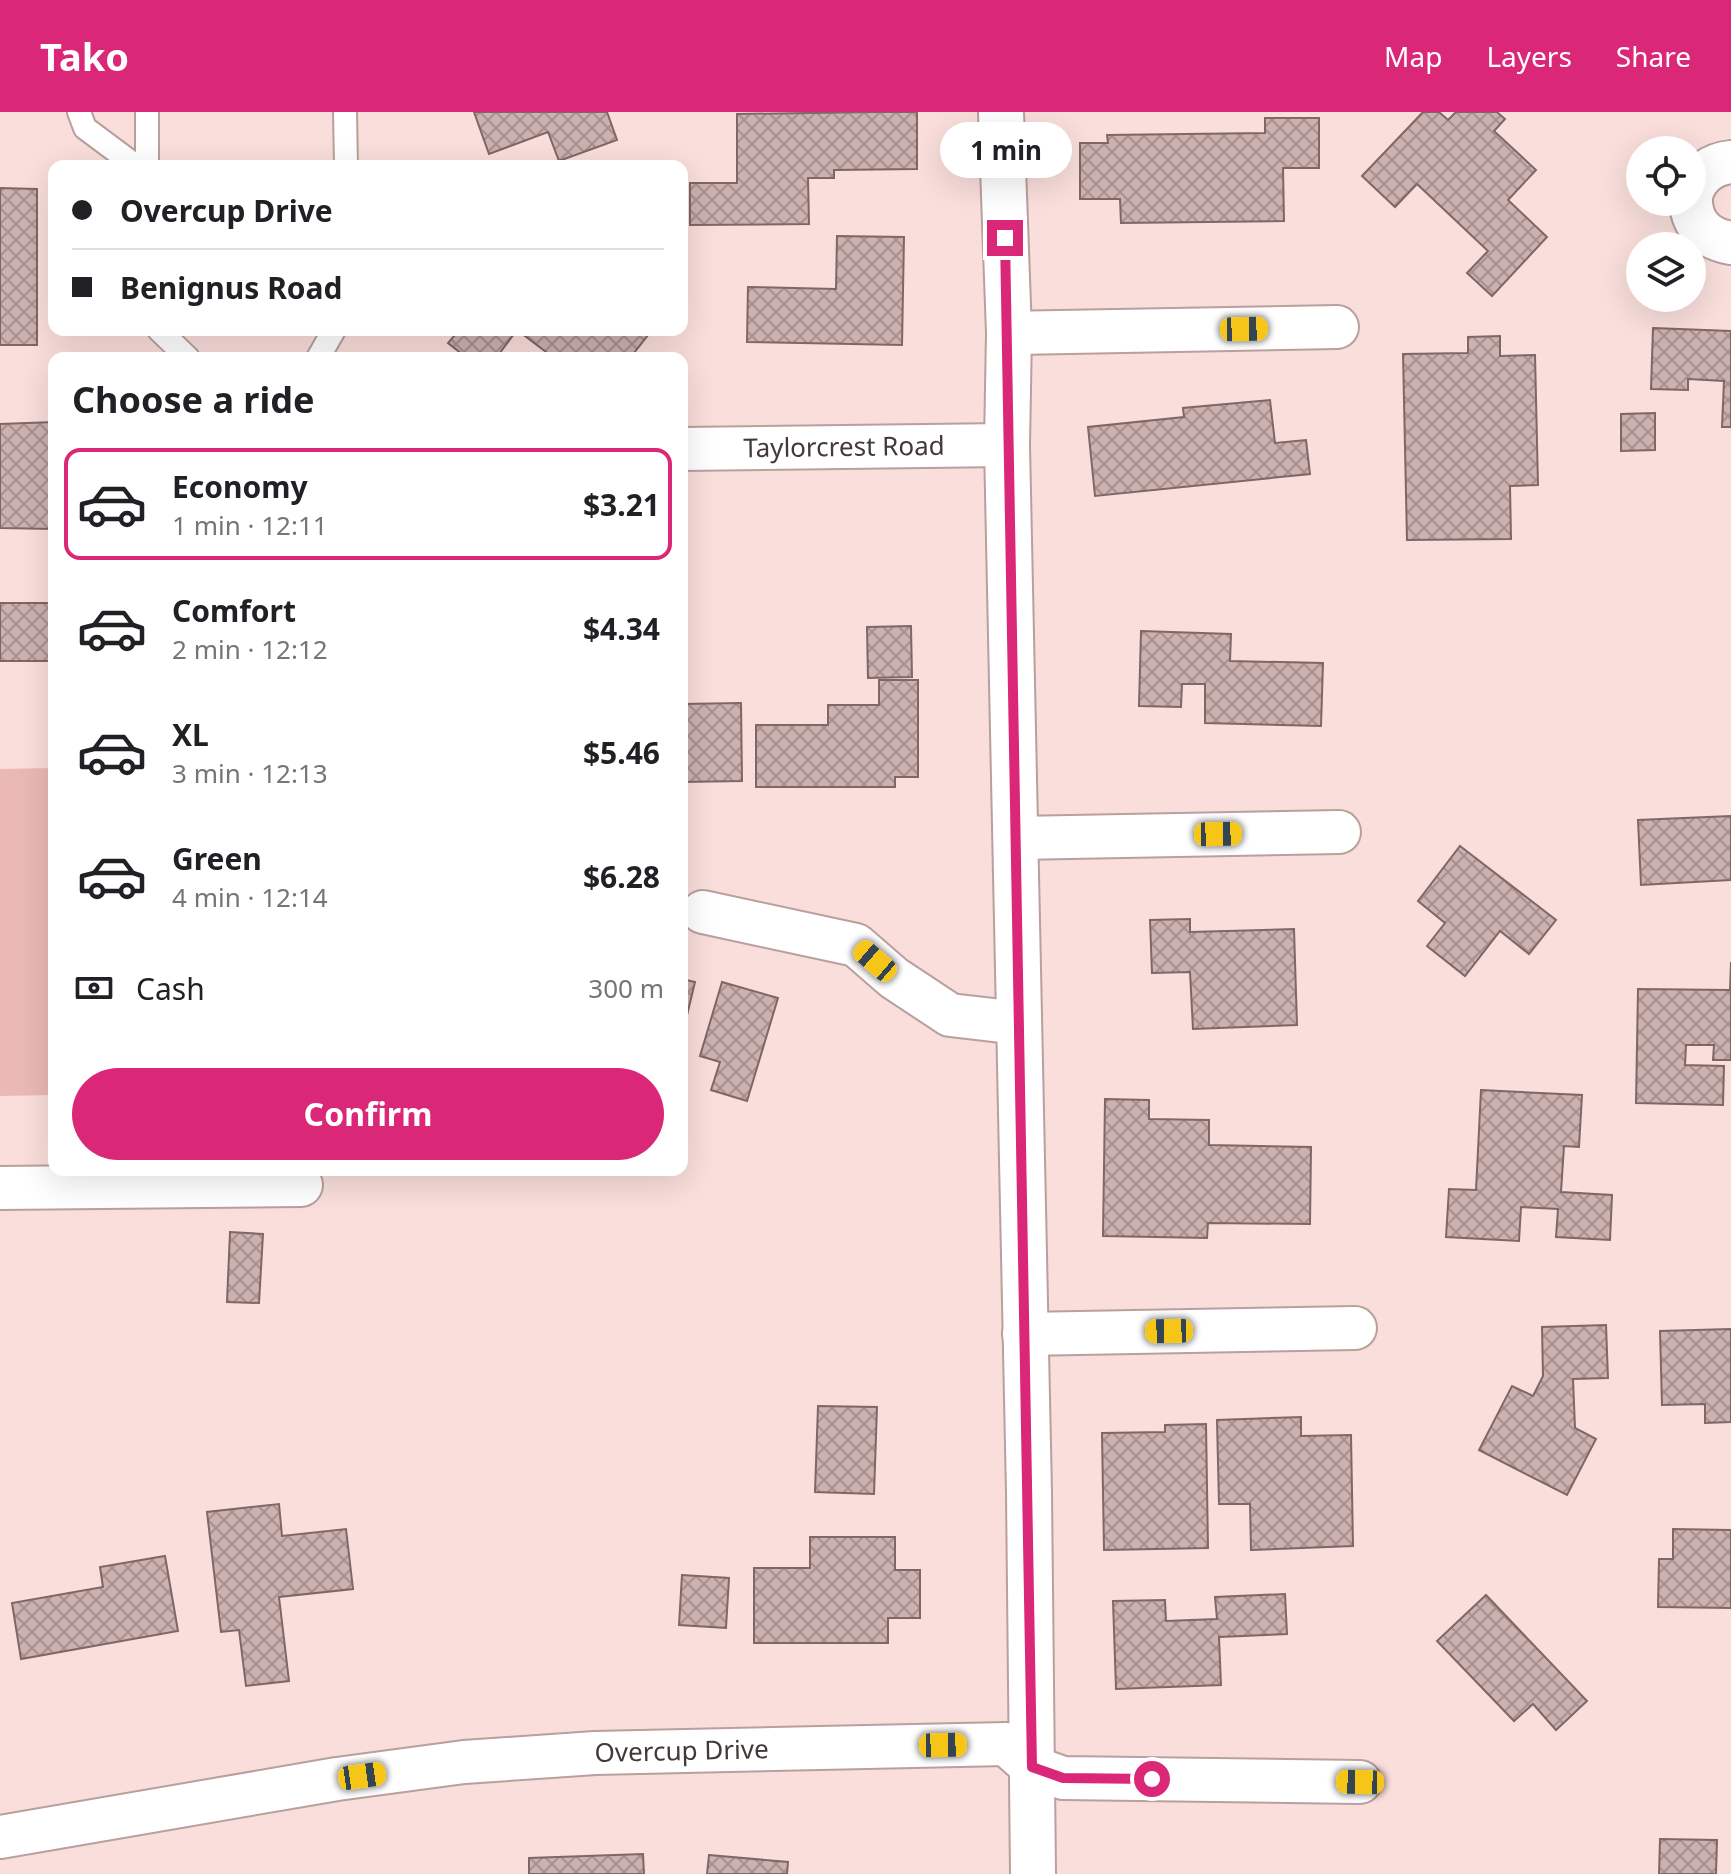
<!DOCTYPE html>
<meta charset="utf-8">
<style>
body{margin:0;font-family:"Noto Sans",sans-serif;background:#f2f2f2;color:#202124;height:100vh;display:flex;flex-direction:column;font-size:30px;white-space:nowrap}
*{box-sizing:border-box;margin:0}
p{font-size:26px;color:#757577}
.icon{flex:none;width:44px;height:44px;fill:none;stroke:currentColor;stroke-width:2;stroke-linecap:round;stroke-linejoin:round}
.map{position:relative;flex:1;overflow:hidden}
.panel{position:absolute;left:48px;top:240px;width:640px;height:824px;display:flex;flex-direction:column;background:#fff;border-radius:16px;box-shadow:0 8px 32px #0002}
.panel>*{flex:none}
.hud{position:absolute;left:48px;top:48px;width:640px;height:176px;border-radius:16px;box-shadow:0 8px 32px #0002;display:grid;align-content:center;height:176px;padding:0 24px;background:#fff}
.tools{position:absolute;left:1626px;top:24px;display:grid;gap:16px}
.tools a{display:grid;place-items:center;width:80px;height:80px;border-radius:50%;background:#fff;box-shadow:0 8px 32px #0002;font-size:40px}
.end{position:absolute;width:36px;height:36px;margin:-18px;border:10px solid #db2777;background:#fff;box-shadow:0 0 0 4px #fff}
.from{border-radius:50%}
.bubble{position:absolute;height:56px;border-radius:28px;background:#fff;box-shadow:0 8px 32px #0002;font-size:26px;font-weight:700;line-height:56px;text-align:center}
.car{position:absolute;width:24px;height:48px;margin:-24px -12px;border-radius:10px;box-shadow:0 0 6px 2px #0007;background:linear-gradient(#f5c518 24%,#345 0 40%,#f5c518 0 76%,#345 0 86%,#f5c518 0)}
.hud b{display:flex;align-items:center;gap:28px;height:76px;font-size:30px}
.hud b+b{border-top:2px solid #e0e0e0}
.hud i{width:20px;height:20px;background:#202124}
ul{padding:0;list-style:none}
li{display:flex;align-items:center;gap:24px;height:112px;margin:0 16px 12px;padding:0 8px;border:4px solid transparent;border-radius:16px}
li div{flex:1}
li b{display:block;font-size:30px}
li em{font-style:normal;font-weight:700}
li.current{border-color:#db2777}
li>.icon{width:72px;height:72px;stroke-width:1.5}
h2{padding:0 24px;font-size:36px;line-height:96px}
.pay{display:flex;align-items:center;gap:20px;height:88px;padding:0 24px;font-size:30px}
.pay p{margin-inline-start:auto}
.button{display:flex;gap:16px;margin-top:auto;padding:16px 24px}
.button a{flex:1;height:92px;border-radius:48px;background:#db2777;color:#fff;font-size:32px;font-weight:700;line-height:92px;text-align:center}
header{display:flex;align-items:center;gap:48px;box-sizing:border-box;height:112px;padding:0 40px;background:#db2777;color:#fff}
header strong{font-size:38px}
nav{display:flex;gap:44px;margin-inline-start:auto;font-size:28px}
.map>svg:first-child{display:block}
.grass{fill:#eab9b5}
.building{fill:url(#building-cross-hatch);stroke:#7f6765;stroke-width:2}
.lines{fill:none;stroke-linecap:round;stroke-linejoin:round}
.service-casing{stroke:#b99f9d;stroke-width:26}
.minor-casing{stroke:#b99f9d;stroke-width:46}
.tertiary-casing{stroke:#b99f9d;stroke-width:48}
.service{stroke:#fff;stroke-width:22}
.minor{stroke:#fff;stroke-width:42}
.tertiary{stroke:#fff;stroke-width:44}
.route{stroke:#db2777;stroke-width:10}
.labels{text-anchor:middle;stroke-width:6;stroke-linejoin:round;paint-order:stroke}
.street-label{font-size:26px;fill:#433938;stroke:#fff}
</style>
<header>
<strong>Tako</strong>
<nav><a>Map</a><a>Layers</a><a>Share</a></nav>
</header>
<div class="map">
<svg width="1731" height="1762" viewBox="0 0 1731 1762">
<defs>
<pattern id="building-cross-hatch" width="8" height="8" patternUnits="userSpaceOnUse" patternTransform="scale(2)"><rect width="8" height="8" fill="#cbb1af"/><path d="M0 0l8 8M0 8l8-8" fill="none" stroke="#a6918f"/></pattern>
</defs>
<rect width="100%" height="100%" fill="#f9dedb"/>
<polygon class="grass" points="54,656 54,983 0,984 0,657"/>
<g class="building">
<polygon points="474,0 607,0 617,28 559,49 548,20 489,42"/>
<polygon points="877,0 917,0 917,57 834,58 834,66 808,66 809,112 690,113 690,71 737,71 737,2"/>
<polygon points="1423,0 1439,0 1448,8 1456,0 1497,0 1505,7 1494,19 1536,58 1508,88 1547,125 1492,184 1467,161 1488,139 1417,72 1395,95 1362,64"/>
<polygon points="1265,6 1319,6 1319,56 1283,56 1284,109 1121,111 1120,87 1080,87 1080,31 1108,31 1107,23 1265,21"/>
<polygon points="0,76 37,77 37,233 0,233"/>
<polygon points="837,124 904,125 902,233 747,230 748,175 836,177"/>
<polygon points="1653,216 1731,219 1731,315 1722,315 1724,269 1688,267 1688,278 1651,277"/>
<polygon points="459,218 652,218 630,246 554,246 517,218 496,246 467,246 448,231"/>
<polygon points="1500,224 1500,244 1535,243 1538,373 1510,374 1511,427 1407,428 1403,242 1468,241 1468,225"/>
<polygon points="1270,288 1275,331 1306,328 1310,362 1095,384 1088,315 1184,305 1183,296"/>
<polygon points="1655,301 1655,338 1621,339 1621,302"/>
<polygon points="54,310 54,417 0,416 0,312"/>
<rect x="0" y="491" width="54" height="58"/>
<polygon points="911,514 912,565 868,566 867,515"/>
<polygon points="1141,519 1231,522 1230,549 1323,551 1321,614 1205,611 1205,572 1182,572 1181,595 1139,594"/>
<polygon points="879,568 918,568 918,665 895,665 895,675 756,675 756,613 828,613 828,593 879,593"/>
<polygon points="741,591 742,669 682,670 682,592"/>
<polygon points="1731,704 1731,768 1641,773 1638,708"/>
<polygon points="1460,734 1556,808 1529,842 1500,819 1465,864 1427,834 1445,811 1418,789"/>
<polygon points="1190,807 1190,820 1294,817 1297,913 1193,917 1190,860 1152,861 1150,808"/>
<polygon points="1731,850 1731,948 1713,948 1714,933 1686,933 1685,953 1724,954 1723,993 1636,991 1638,877 1730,878"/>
<polygon points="682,867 695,870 682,924"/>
<polygon points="722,870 778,886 747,989 711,978 720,950 700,944"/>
<polygon points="1481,978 1582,983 1579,1035 1564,1034 1561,1080 1612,1083 1610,1128 1556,1125 1558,1097 1521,1095 1519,1129 1446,1125 1449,1077 1476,1078"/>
<polygon points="1105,987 1149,988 1149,1007 1209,1008 1209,1033 1311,1035 1310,1112 1208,1111 1207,1126 1103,1124"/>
<polygon points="230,1120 263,1122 259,1191 227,1190"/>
<polygon points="1606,1213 1608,1266 1573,1267 1575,1316 1596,1327 1567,1383 1479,1338 1512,1274 1533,1284 1543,1264 1542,1215"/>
<polygon points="1731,1217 1731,1310 1705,1311 1705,1292 1662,1293 1660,1219"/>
<polygon points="818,1294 877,1295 874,1382 815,1380"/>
<polygon points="1301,1305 1301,1324 1351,1323 1353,1434 1251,1438 1250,1392 1219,1392 1217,1308"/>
<polygon points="1206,1312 1208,1436 1104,1438 1102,1321 1165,1320 1165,1313"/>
<polygon points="279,1392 282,1424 346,1417 353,1477 279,1485 289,1569 246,1574 239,1518 221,1520 207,1400"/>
<polygon points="1673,1417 1731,1418 1731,1496 1658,1495 1659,1447 1673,1447"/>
<polygon points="810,1425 895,1425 895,1458 920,1458 920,1506 888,1506 888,1531 754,1531 754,1456 810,1456"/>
<polygon points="165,1444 178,1519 21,1547 12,1491 103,1475 100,1455"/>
<polygon points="682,1463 729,1466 726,1516 679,1513"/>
<polygon points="1285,1482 1287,1522 1219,1525 1221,1573 1116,1577 1113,1489 1165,1488 1166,1509 1217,1507 1215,1485"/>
<polygon points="1486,1483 1587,1589 1556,1618 1533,1592 1514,1609 1437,1529"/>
<polygon points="1660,1727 1717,1728 1716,1762 1659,1762"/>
<polygon points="643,1742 644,1762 529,1762 529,1746"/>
<polygon points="709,1743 788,1750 787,1762 707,1762"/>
</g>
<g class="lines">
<g class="service-casing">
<g id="service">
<polyline points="79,0 85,16 136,54"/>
<polyline points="147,0 147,54"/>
<polyline points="345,0 346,54"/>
<polyline points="159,218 188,246"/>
<polyline points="318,246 334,218"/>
</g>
</g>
<g class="minor-casing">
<g id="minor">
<path d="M1692 80C1698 62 1712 52 1731 50"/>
<path d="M1691 90C1692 114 1708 127 1731 131"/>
<polyline points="1009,221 1337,215"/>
<path id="s1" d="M682 337 1007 333"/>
<polyline points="1017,726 1339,720"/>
<polyline points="703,800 856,833 894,866 950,903 1018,911"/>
<polyline points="0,1076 301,1073"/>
<polyline points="1024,1222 1355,1216"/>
<path id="s2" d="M0 1725 337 1667 464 1650 595 1641 1006 1632 1032 1655 1063 1666 1360 1670"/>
</g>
</g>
<g class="tertiary-casing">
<polyline id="tertiary" points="1001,0 1009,221 1007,333 1029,1381 1033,1762"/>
</g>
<use href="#service" class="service"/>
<use href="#minor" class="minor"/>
<use href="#tertiary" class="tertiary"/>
</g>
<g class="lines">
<polyline class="route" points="1005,126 1032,1655 1063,1666 1152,1667"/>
</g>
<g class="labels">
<g class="street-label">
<text dy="9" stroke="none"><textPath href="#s1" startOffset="162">Taylorcrest Road</textPath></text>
<text dy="9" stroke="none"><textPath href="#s2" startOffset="688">Overcup Drive</textPath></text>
</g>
</g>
</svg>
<div class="tools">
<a><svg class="icon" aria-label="locate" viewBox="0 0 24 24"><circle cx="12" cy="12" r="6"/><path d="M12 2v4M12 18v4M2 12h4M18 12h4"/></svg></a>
<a><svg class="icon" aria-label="layers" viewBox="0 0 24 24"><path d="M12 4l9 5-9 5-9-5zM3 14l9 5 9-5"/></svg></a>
</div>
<i class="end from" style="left:1152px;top:1667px"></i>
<i class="end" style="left:1005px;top:126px"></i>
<div class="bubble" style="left:940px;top:10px;width:132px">1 min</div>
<i class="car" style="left:1244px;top:217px;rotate:89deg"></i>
<i class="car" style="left:1218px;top:722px;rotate:89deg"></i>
<i class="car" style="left:875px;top:849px;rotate:311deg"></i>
<i class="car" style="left:1169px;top:1219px;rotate:269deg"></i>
<i class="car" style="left:943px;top:1633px;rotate:89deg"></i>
<i class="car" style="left:362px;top:1664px;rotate:82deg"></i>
<i class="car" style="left:1360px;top:1670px;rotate:271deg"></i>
<div class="hud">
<b><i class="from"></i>Overcup Drive</b>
<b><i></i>Benignus Road</b>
</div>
<section class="panel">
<h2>Choose a ride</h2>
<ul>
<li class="current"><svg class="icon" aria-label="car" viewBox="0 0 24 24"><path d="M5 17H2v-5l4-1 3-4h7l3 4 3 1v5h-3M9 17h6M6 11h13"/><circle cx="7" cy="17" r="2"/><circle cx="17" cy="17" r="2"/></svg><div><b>Economy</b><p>1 min · 12:11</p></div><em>$3.21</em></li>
<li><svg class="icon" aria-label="car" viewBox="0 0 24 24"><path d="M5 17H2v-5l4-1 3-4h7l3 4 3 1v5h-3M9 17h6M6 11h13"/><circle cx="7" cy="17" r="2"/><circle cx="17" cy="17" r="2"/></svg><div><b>Comfort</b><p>2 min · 12:12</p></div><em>$4.34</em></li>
<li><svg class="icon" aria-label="car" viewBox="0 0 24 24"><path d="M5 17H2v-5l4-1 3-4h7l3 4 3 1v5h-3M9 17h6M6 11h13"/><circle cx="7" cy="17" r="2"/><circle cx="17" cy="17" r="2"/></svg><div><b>XL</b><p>3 min · 12:13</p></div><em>$5.46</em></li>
<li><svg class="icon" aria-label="car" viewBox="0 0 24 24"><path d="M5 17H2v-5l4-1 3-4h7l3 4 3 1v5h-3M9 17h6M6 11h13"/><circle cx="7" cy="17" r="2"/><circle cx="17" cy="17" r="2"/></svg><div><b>Green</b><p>4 min · 12:14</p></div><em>$6.28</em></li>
</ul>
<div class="pay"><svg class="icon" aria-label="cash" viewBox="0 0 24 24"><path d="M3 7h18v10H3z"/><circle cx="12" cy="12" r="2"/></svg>Cash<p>300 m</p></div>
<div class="button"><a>Confirm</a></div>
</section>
</div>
